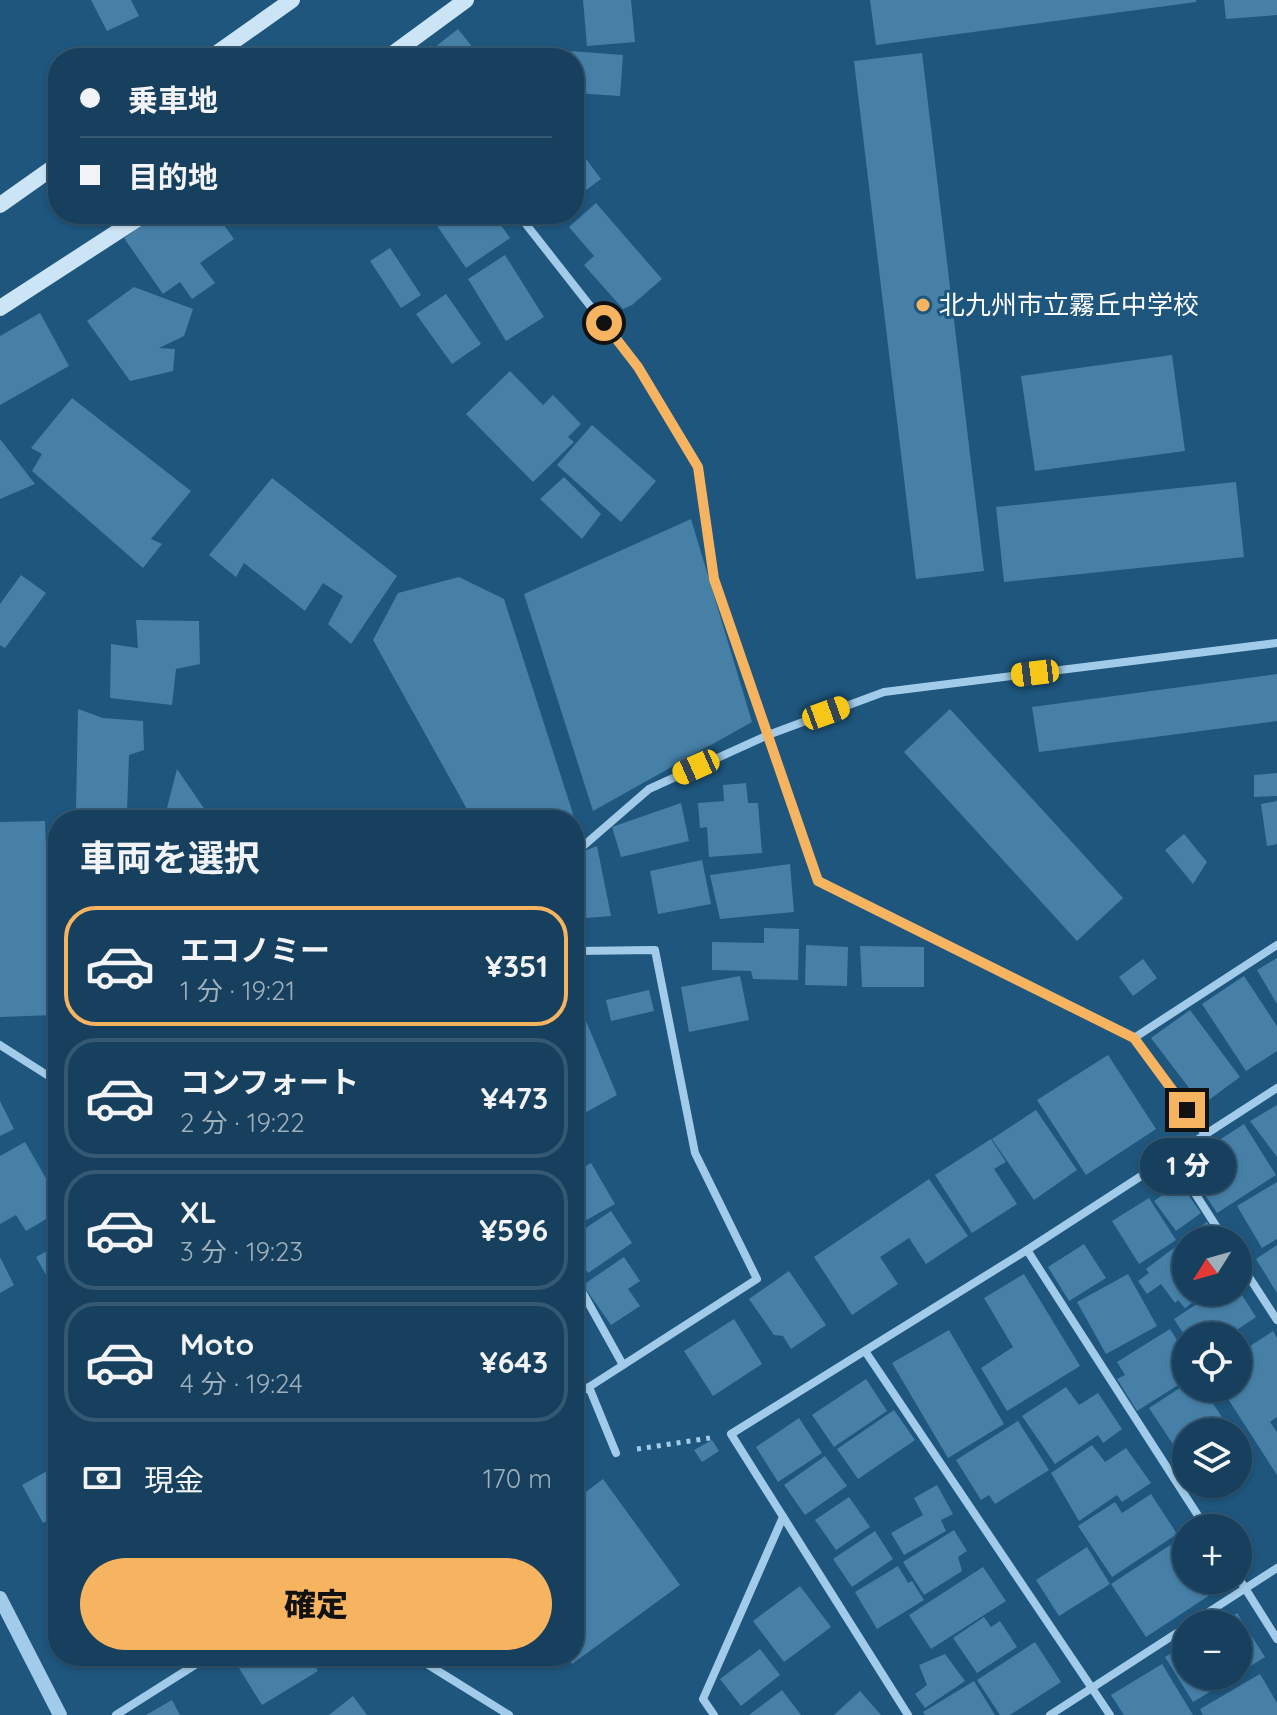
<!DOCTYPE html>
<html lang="ja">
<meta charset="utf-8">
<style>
body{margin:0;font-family:Quicksand,"Noto Sans JP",sans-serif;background:#1f4764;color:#f1f3f6;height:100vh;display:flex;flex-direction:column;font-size:30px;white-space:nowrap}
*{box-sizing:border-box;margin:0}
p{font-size:26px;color:#9eafbc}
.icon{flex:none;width:44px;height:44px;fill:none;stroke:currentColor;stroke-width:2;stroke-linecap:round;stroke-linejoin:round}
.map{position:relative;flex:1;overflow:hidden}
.details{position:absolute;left:48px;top:810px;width:536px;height:856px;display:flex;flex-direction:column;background:#16405e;border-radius:32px;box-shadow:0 2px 6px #0004,0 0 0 2px #355973}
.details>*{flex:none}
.hud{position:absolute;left:48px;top:48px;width:536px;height:176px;border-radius:32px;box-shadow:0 2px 6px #0004,0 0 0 2px #355973;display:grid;align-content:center;height:176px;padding:0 32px;background:#16405e}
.needle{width:52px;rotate:233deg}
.controls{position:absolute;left:1172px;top:1226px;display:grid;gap:16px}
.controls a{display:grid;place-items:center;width:80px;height:80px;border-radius:50%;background:#16405e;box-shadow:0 2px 6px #0004,0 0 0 2px #355973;font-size:40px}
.end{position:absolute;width:36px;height:36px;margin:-18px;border:10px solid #f7b460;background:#111;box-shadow:0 0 0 4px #111}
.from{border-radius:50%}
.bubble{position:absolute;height:56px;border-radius:28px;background:#16405e;box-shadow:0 2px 6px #0004,0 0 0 2px #355973;font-size:26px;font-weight:800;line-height:56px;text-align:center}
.car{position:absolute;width:24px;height:48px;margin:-24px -12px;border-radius:10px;box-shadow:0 0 6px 2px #0007;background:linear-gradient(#f5c518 24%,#345 0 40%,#f5c518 0 76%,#345 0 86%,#f5c518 0)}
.hud b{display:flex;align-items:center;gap:28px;height:76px;font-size:30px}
.hud b+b{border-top:2px solid #355973}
.hud i{width:20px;height:20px;background:#f1f3f6}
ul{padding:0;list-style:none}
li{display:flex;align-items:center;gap:24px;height:120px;margin:0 16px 12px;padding:0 16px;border:4px solid #355973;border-radius:32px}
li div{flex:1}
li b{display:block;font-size:30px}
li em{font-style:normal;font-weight:800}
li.current{border-color:#f7b460}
li>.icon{width:72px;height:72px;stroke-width:1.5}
h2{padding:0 32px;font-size:36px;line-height:96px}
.pay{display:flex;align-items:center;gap:20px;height:88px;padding:0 32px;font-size:30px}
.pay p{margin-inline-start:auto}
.primary-button{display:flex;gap:16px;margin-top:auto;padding:16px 32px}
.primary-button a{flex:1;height:92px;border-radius:48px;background:#f7b460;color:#111;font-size:32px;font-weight:800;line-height:92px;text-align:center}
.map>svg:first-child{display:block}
.building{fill:#4680a7}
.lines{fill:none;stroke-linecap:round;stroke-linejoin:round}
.path{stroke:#a1cbe8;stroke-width:5;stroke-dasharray:4 6;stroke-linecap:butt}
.minor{stroke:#a1cbe8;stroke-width:8}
.tertiary{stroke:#a1cbe8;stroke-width:14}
.secondary{stroke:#cbe4f6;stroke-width:16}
.route{stroke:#f7b460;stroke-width:10}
.poi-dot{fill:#f7b460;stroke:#1e567d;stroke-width:3}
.labels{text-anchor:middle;stroke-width:6;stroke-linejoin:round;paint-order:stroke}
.poi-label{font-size:26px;fill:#fff;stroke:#1e567d;text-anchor:start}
</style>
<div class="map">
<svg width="1277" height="1715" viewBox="0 0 1277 1715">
<rect width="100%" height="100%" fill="#1e567d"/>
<g class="building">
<polygon points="91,0 131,0 139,16 107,31"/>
<polygon points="583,0 631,0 635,42 587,46"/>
<polygon points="870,0 1196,0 1196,2 876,45"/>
<polygon points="1224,0 1277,0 1277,15 1226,19"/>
<polygon points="458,29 478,54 473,58 421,58"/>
<polygon points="556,50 623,55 620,96 574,93 574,58 555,58"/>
<polygon points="922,53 984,571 916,579 854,61"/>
<polygon points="574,143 601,179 574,199"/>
<polygon points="596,203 662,279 632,305 623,309 584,265 594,256 569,227"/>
<polygon points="158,214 216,214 234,239 200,263 215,283 192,299 180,282 163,294 124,238"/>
<polygon points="429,214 493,214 510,238 466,268"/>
<polygon points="528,214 554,214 538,227"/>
<polygon points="390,248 421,295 401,308 370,261"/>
<polygon points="505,255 544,317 506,341 468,279"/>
<polygon points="134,287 193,309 184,336 159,348 175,349 173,371 130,381 87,321"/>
<polygon points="446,294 481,344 452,364 416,314"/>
<polygon points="40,313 69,366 0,405 0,336"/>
<polygon points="1172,355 1185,451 1035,471 1021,376"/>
<polygon points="510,371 543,405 553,395 581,424 568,437 574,442 533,482 466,414"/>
<polygon points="72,398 191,491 151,539 162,544 143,568 32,471 42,454 31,448"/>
<polygon points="592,425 656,481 621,522 557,465"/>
<polygon points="0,439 35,484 0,499"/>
<polygon points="564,477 601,514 582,539 540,499"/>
<polygon points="272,478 397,576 351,644 328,624 343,596 323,583 305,611 244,563 236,577 209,555"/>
<polygon points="1236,482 1244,557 1004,582 996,507"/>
<polygon points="691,519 752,722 593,811 524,594"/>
<polygon points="21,575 46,593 5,648 0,645 0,604"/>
<polygon points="459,577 504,599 575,820 473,820 373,640 398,593"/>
<polygon points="136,620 199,621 200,664 176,669 172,705 110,698 111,644 138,648"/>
<polygon points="1277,674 1277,721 1039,752 1032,707"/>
<polygon points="78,709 103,718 143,721 144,750 129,755 127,812 76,810"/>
<polygon points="950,709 1123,898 1077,941 904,752"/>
<polygon points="177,769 212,820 164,820"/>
<polygon points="1277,773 1277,796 1254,797 1254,775"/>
<polygon points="746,783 748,803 758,803 762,853 709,857 707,827 700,828 698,803 724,801 723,785"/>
<polygon points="1277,801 1277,844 1267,846 1261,804"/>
<polygon points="681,803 689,841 621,857 612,827"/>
<polygon points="45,821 53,1015 0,1017 0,822"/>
<polygon points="1184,834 1207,862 1193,884 1165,850"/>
<polygon points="597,846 611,916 586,918 577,854"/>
<polygon points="702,860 711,904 658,914 650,871"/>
<polygon points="790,864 794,912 720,919 710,875"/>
<polygon points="764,928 799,929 798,980 753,979 751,971 712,970 712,942 764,943"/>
<polygon points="806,945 848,947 847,986 805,985"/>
<polygon points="860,946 924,947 924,987 862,987"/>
<polygon points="1277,958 1277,1004 1257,970"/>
<polygon points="1143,959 1157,978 1133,996 1119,977"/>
<polygon points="740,976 749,1020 689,1032 681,987"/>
<polygon points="1244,976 1277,1026 1277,1051 1246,1071 1202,1004"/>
<polygon points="649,990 654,1011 611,1021 606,1000"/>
<polygon points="1190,1010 1240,1077 1202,1105 1151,1038"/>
<polygon points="586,1021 617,1095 581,1115 574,1100 574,1029"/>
<polygon points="1108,1055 1156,1129 1086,1175 1037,1100"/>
<polygon points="0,1101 14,1129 0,1136"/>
<polygon points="1277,1105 1277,1157 1250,1121"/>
<polygon points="1036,1110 1077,1170 1034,1200 992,1139"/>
<polygon points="1244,1124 1276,1175 1217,1213 1184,1163"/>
<polygon points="991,1139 1006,1162 994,1169 1017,1204 972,1233 935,1175"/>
<polygon points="25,1142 58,1199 58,1212 26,1231 16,1215 0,1224 0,1156"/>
<polygon points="591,1163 615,1204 574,1227 574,1173"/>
<polygon points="929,1179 968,1236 926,1264 909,1238 880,1257 898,1284 852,1315 814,1257"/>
<polygon points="1277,1182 1277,1239 1262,1248 1237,1206"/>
<polygon points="1180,1183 1201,1213 1176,1231 1154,1201"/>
<polygon points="1149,1198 1176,1240 1139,1264 1112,1221"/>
<polygon points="611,1211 632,1243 588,1273 574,1251 574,1236"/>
<polygon points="1207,1222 1219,1240 1186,1240 1186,1245 1181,1239"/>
<polygon points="1084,1244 1106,1278 1069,1301 1048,1267"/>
<polygon points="1179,1244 1186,1252 1186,1292 1207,1292 1185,1308 1178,1300 1175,1303 1161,1284 1147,1294 1138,1281 1149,1273 1146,1269"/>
<polygon points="58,1245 58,1296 36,1257"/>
<polygon points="1277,1245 1277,1293 1256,1259"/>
<polygon points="0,1257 14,1285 0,1293"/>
<polygon points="624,1257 640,1281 628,1289 640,1306 611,1325 583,1285"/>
<polygon points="789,1271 826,1325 791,1349 783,1336 774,1335 749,1299"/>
<polygon points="1024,1274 1080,1366 1007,1411 981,1368 1013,1347 984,1298"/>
<polygon points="1128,1274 1157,1326 1106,1354 1077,1302"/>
<polygon points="1215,1292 1240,1292 1256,1317 1228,1336 1185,1336 1174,1319"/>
<polygon points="734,1319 762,1364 713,1396 684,1351"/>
<polygon points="1170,1329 1186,1354 1186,1380 1137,1411 1117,1379 1125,1375 1117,1362"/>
<polygon points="949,1330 1004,1424 948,1458 892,1363"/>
<polygon points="1273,1331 1277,1338 1277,1417 1270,1422 1277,1432 1277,1475 1221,1388 1238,1388 1238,1354"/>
<polygon points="866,1379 887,1411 834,1447 812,1415"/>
<polygon points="1186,1384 1186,1388 1203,1388 1229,1428 1223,1432 1186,1432 1186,1456 1182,1458 1149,1408"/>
<polygon points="1066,1387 1079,1405 1098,1393 1122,1429 1103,1443 1098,1435 1055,1464 1022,1416"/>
<polygon points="894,1410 915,1440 858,1479 837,1449"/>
<polygon points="799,1418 822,1453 778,1482 756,1447"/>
<polygon points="1018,1421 1049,1470 995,1504 989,1495 981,1500 956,1460"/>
<polygon points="712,1440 719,1451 702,1462 694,1450"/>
<polygon points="1092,1445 1105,1462 1126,1448 1151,1483 1122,1502 1117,1495 1079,1521 1051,1473"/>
<polygon points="825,1456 847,1486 805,1515 784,1485"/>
<polygon points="58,1465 58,1515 43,1523 22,1485"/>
<polygon points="603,1479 680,1585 572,1664 566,1656 574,1656 574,1501"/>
<polygon points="937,1485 953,1514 941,1520 946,1531 904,1555 891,1533 923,1515 914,1498"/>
<polygon points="1151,1494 1177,1534 1112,1577 1078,1526 1115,1502 1122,1513"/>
<polygon points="849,1497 870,1527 836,1550 815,1520"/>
<polygon points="954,1530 967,1551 958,1557 962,1571 924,1595 903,1562"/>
<polygon points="875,1531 893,1559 852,1587 833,1559"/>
<polygon points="1181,1538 1186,1546 1186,1580 1209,1580 1216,1591 1146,1637 1111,1584"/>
<polygon points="1087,1547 1110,1584 1059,1616 1036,1580"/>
<polygon points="898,1566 908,1583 912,1581 924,1600 877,1629 855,1592"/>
<polygon points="983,1567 1006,1601 931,1649 909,1615"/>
<polygon points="800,1586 831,1627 784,1662 753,1621"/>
<polygon points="1237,1613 1265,1657 1238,1674 1238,1624 1219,1624"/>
<polygon points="984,1617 991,1627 1000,1621 1017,1647 977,1673 953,1638"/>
<polygon points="1035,1642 1061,1682 1010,1715 1000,1715 977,1680"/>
<polygon points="1186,1644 1186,1676 1236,1676 1193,1702 1165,1657"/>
<polygon points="760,1649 780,1675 741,1706 720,1679"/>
<polygon points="945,1654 965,1681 925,1708 915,1694 927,1685 919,1665"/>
<polygon points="252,1656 309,1656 318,1671 262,1705 237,1665"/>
<polygon points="1162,1664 1193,1715 1124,1715 1111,1695"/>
<polygon points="1260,1674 1277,1703 1277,1715 1203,1715 1200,1709"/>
<polygon points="974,1681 995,1715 925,1715 923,1712"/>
<polygon points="782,1690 801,1715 749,1715"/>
<polygon points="860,1691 881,1715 834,1715"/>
<polygon points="353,1696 367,1715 329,1715"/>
<polygon points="172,1700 180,1715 146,1715"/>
</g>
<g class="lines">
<polyline class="path" points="637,1449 710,1438"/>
<g class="minor">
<polyline points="518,214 638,367 698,467 714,579 818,881 1134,1038 1205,1134"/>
<polyline points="574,854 649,789 768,735 884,692 1277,643"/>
<polyline points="574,951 655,950 695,1153 757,1279 589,1387"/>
<polyline points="1134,1038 1277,945"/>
<polyline points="0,1045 58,1082"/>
<polyline points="1171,1156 1225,1240"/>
<polyline points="1027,1250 1206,1528"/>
<polyline points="1238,1260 1277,1320"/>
<polyline points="574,1277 623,1365"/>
<polyline points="865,1351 1110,1715"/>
<polyline points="574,1396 589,1387 616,1453"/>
<polyline points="1238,1577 1277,1639"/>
<polyline points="1190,1624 1277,1568"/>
<polyline points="414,1656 509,1715"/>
<polyline points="116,1715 209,1656"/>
<polyline points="714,1715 703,1699 783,1517"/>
<polyline points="908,1715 731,1434 1027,1250 1277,1088"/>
<polyline points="1050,1715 1186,1627"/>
</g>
<polyline class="tertiary" points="0,1598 60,1715"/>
<g class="secondary">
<polyline points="210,58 292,0"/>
<polyline points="387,58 466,0"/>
<polyline points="0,205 58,164"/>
<polyline points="0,308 145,214"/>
</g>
</g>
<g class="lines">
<polyline class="route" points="604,323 638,367 698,467 714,579 818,881 1134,1038 1187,1110"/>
</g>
<circle class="poi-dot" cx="923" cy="305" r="8"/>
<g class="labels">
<g class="poi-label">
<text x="939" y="314">北九州市立霧丘中学校</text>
</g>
</g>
</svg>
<div class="controls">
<a><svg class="needle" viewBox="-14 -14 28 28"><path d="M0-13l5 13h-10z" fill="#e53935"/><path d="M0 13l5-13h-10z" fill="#9eafbc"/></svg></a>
<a><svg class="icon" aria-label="locate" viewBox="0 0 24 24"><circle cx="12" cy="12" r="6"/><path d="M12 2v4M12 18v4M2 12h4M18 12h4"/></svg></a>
<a><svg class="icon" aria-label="layers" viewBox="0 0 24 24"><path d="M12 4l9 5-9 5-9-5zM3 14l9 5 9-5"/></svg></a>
<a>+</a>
<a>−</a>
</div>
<i class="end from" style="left:604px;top:323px"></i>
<i class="end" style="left:1187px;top:1110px"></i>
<div class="bubble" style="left:1140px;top:1138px;width:96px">1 分</div>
<i class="car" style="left:1035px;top:673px;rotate:263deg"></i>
<i class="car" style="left:826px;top:713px;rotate:70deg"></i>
<i class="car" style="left:696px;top:767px;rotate:246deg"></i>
<div class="hud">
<b><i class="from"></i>乗車地</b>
<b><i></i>目的地</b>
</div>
<section class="details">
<h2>車両を選択</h2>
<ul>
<li class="current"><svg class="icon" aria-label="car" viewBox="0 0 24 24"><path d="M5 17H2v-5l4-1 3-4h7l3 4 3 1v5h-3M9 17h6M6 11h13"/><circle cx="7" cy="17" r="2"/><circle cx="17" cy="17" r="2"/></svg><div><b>エコノミー</b><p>1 分 · 19:21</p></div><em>¥351</em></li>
<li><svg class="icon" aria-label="car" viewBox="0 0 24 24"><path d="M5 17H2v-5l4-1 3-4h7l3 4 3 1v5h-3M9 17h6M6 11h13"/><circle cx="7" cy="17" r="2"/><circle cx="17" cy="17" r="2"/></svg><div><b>コンフォート</b><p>2 分 · 19:22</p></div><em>¥473</em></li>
<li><svg class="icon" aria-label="car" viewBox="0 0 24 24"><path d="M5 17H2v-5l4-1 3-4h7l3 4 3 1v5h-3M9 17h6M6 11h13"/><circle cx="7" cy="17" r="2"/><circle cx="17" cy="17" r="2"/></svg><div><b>XL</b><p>3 分 · 19:23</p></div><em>¥596</em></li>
<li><svg class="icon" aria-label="car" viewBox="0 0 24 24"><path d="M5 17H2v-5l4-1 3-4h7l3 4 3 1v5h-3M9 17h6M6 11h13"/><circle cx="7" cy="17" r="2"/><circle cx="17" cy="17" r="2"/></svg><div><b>Moto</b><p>4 分 · 19:24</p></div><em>¥643</em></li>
</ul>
<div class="pay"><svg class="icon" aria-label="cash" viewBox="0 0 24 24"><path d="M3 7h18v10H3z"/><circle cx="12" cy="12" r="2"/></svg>現金<p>170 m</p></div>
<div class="primary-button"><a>確定</a></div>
</section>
</div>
